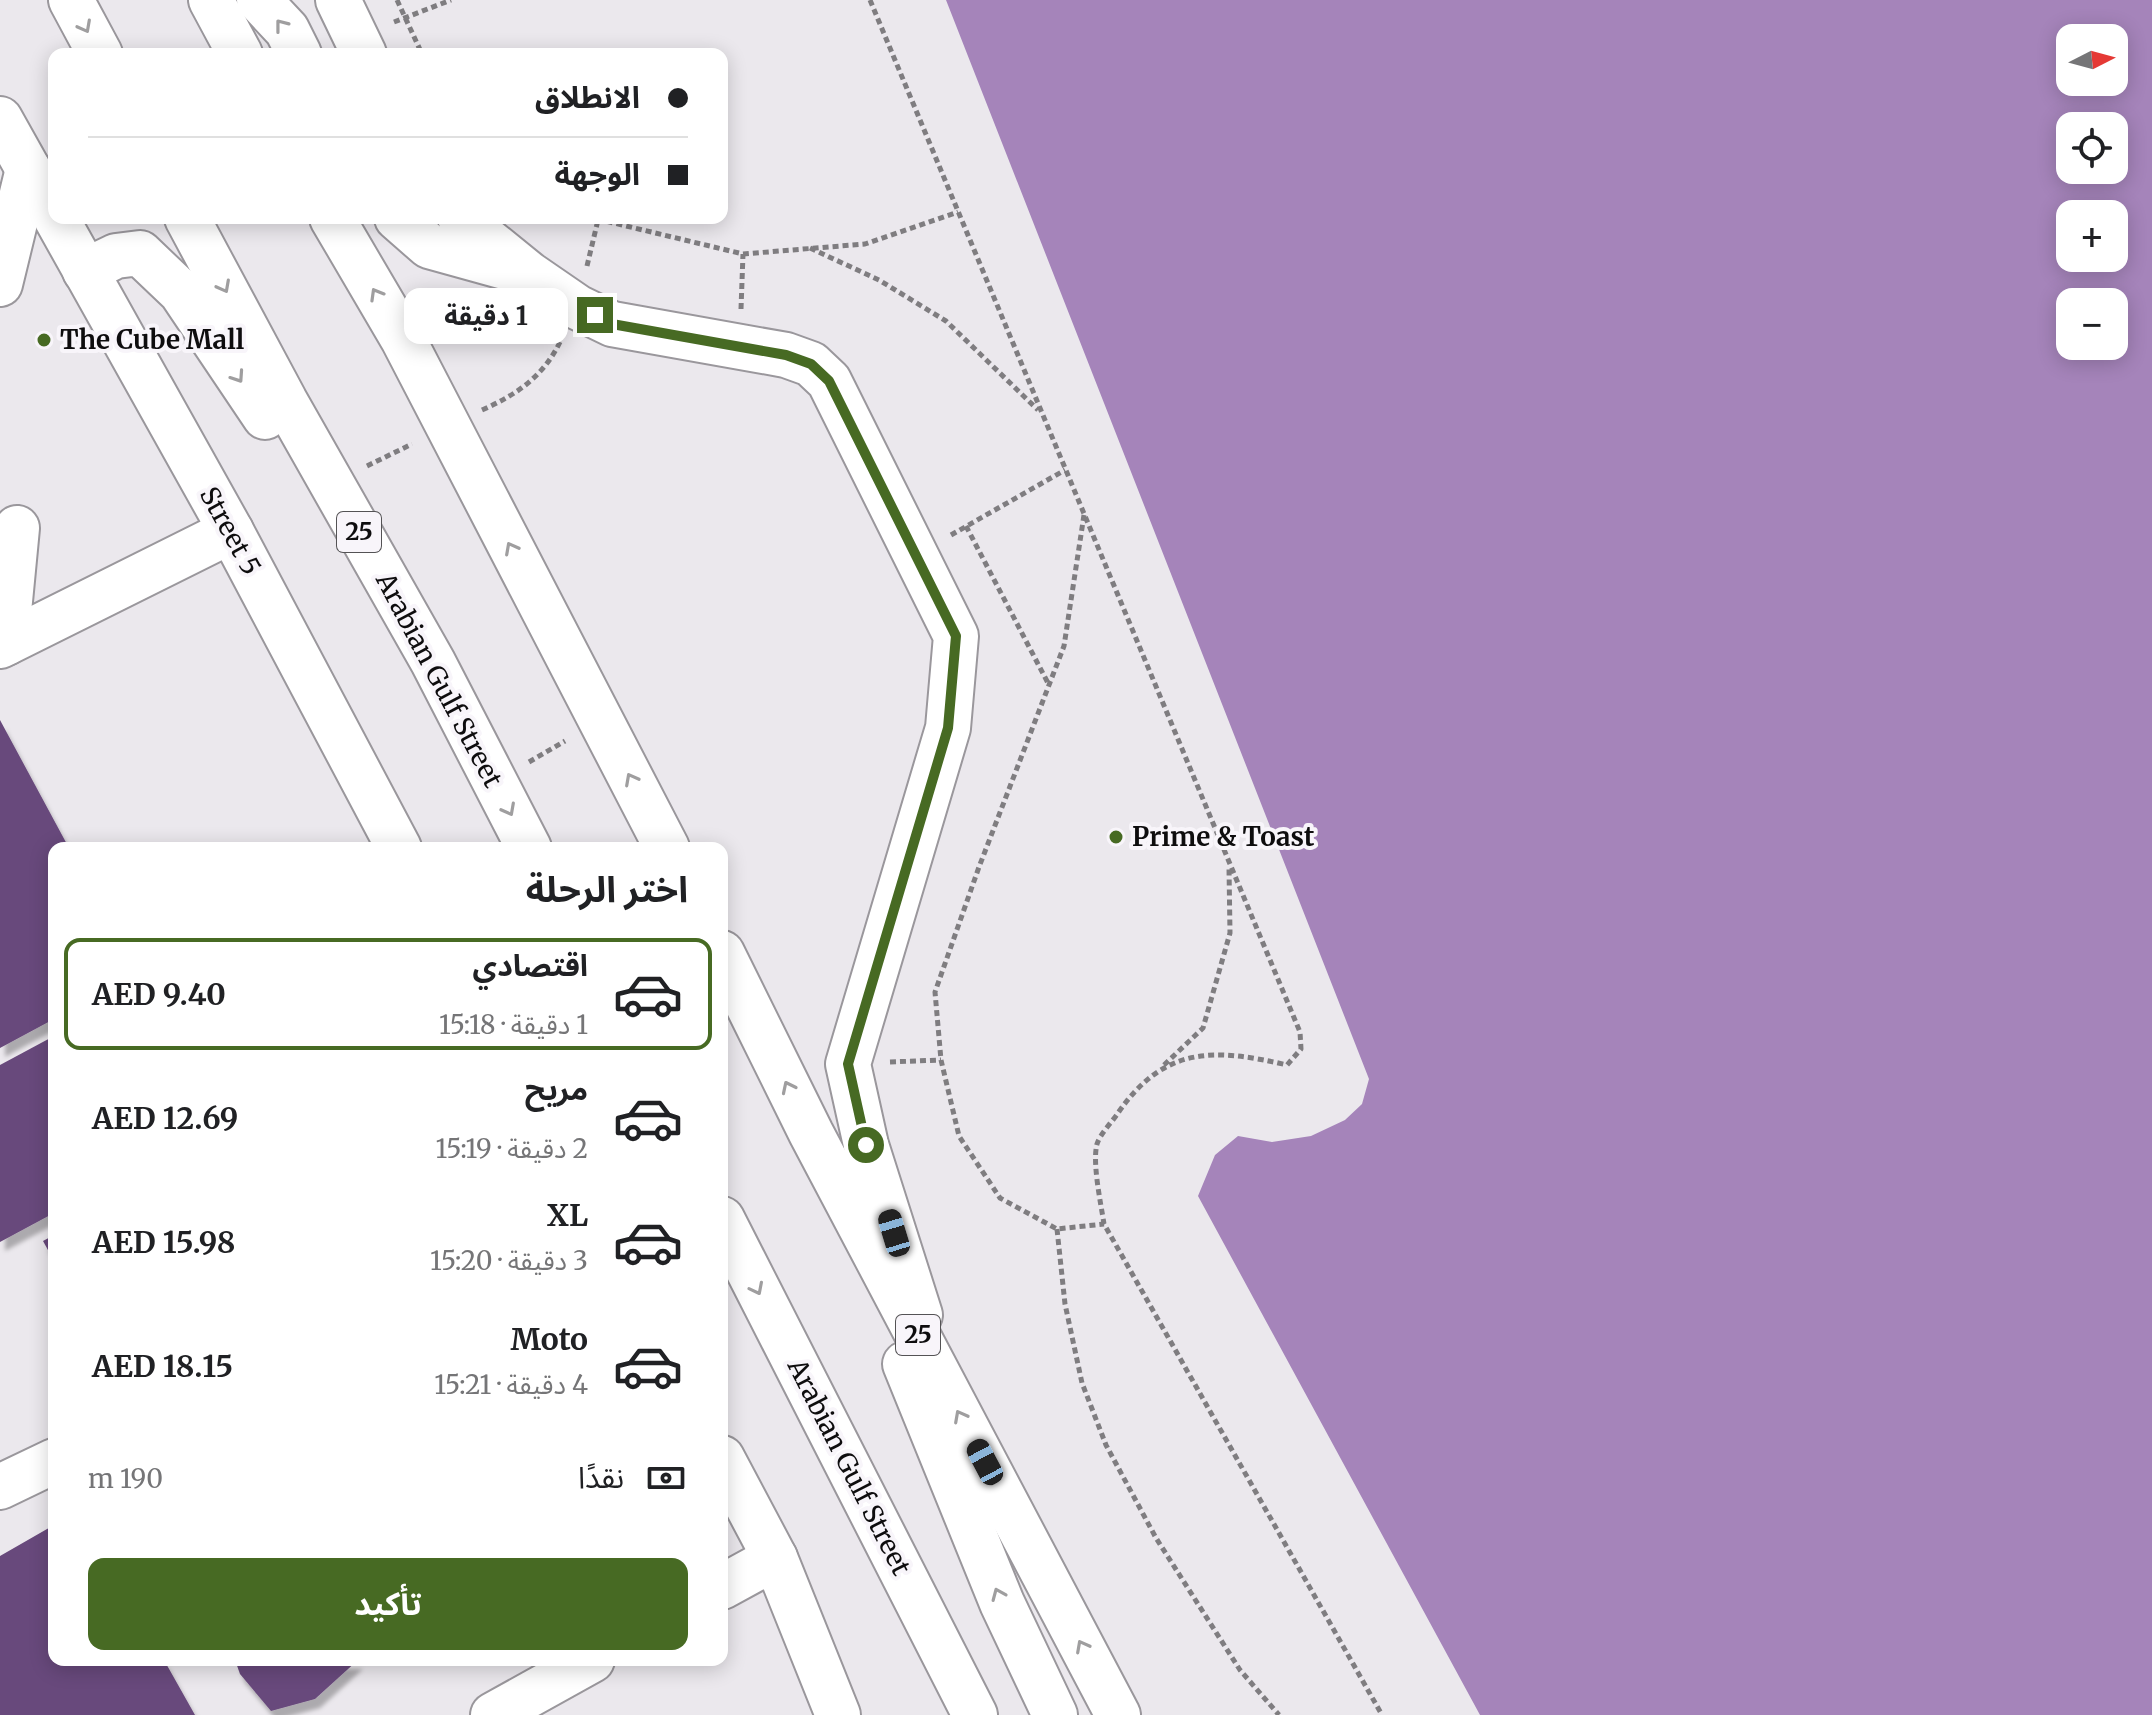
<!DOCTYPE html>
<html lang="ar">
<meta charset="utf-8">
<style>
body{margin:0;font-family:Merriweather,"Noto Sans Arabic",serif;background:#f2f2f2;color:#202124;direction:rtl;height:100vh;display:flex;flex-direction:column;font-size:30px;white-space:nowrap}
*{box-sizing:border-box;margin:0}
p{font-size:26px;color:#757577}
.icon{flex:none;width:44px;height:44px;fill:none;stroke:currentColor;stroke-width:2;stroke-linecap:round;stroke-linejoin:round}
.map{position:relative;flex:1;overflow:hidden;direction:ltr}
.details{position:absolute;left:48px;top:842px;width:680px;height:824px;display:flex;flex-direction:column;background:#fff;border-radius:16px;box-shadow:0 4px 20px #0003;direction:rtl}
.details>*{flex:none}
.top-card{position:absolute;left:48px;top:48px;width:680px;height:176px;border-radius:16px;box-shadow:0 4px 20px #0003;direction:rtl;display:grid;align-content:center;height:176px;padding:0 40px;background:#fff}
.needle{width:52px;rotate:84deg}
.buttons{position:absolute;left:2056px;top:24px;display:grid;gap:16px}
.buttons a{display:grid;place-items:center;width:72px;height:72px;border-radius:16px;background:#fff;box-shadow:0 4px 20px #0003;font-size:40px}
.end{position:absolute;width:36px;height:36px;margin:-18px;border:10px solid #476a23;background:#fff;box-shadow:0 0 0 4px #fff}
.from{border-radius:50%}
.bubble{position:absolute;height:56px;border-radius:16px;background:#fff;box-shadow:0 4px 20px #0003;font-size:26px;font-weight:700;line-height:56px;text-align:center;direction:rtl}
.car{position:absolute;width:24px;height:48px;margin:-24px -12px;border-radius:10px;box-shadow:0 0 6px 2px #0007;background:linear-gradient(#222 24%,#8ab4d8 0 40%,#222 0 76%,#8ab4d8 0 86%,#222 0)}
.top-card b{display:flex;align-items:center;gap:28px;height:76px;font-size:30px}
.top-card b+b{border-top:2px solid #e0e0e0}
.top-card i{width:20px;height:20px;background:#202124}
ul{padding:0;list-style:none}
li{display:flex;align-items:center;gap:24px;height:112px;margin:0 16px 12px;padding:0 24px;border:4px solid transparent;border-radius:16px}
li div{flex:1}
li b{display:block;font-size:30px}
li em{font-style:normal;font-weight:700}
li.active{border-color:#476a23}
li>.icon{width:72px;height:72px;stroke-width:1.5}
h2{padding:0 40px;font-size:36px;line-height:96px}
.pay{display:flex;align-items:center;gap:20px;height:88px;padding:0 40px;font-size:30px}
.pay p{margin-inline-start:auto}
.action{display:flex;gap:16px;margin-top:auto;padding:16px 40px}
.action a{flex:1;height:92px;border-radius:16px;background:#476a23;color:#fff;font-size:32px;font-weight:700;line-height:92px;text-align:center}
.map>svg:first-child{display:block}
.water{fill:#a584ba;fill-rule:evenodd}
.building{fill:#68497b;filter:url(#shadow)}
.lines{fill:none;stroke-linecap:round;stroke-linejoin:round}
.minor-casing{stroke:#9a979c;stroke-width:48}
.major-casing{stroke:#9a979c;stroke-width:48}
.path{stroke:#7f7d80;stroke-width:5;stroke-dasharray:6 4;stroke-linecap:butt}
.minor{stroke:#fff;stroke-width:44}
.major{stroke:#fff;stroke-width:44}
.oneway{stroke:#9f9e9f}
.route{stroke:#476a23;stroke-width:10}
.poi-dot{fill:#476a23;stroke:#f8f5fa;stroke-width:3}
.labels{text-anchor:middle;stroke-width:8;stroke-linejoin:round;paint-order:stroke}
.shield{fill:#f8f5fa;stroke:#545355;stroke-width:2}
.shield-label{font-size:24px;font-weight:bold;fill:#0e0d0e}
.poi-label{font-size:26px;font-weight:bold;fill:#0e0d0e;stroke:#f8f5fa;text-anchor:start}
.street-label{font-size:26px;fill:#0e0d0e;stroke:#f8f5fa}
</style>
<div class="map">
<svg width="2152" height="1715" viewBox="0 0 2152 1715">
<defs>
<filter id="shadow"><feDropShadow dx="5" dy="9" stdDeviation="2" flood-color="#0004"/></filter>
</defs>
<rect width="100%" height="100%" fill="#ebe8ed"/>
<path class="water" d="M946 0H2152V1715H1480L1198 1196 1215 1155 1238 1136 1272 1142 1311 1136 1345 1120 1362 1104 1369 1079ZM2070 38H2114V82H2070ZM2070 126H2114V170H2070ZM2070 214H2114V258H2070ZM2070 302H2114V346H2070Z"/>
<g class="building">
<polygon points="0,720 69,848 54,848 54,1019 0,1048"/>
<polygon points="54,1036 54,1213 0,1242 0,1065"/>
<polygon points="54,1235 54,1261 43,1241"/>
<polygon points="54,1525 54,1660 164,1660 195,1715 0,1715 0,1556"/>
<polygon points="235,1660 358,1660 315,1699 271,1711 240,1674"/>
</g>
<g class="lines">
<g class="minor-casing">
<g id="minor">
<polyline points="259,0 287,30 299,54"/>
<polyline points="338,0 364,54"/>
<polyline points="0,119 42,194"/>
<polyline points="56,218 231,531 399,848"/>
<polyline points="397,218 429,246 512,269"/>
<polyline points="460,218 529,274 577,307 612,324 786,355 811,364 829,381 956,636 948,728 848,1064 866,1145 920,1315"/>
<polyline points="0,284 28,169"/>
<polyline points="6,643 17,528"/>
<polyline points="0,646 231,531"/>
<polyline points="722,1458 775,1558 838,1715"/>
<polyline points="0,1487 54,1461"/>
<polyline points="722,1587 775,1558"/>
<polyline points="493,1715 592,1660"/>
</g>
</g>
<g class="major-casing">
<g id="major">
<polyline points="71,0 100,54"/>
<polyline points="211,0 240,54"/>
<polyline points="187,218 285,401 433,662 529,848"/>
<polyline points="332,218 403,339 667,848"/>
<polyline points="85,271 116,256 140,253 181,292 265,417"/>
<polyline points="722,953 811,1133 1118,1715"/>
<polyline points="722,1219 975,1715"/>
<polyline points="905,1364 1002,1603 1055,1715"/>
</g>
</g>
<g class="path">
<polyline points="397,0 422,54"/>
<path d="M870 0 1300 1032 1301 1049 1287 1065C1214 1048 1164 1046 1118 1113 1112 1122 1100 1134 1097 1144 1092 1163 1101 1204 1104 1224L1382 1715"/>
<polyline points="394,22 451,0"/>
<polyline points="597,219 743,254 865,244 958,212"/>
<polyline points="810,248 879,280 946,321 1038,410"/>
<polyline points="587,266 598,220"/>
<polyline points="741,309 743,254"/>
<path d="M482 410C516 395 543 377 560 342"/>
<polyline points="367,466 412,444"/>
<polyline points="1084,515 1064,646 979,867 935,992 941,1060 959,1136 1000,1198 1057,1229 1104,1224"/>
<polyline points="966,526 1049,685"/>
<polyline points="951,535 1065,470"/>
<polyline points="529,762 565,741"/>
<polyline points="890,1062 941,1060"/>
<polyline points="1164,1065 1203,1028 1230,933 1229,868"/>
<polyline points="1057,1229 1065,1304 1082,1383 1106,1445 1156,1538 1240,1670 1279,1715"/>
</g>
<use href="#minor" class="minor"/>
<use href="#major" class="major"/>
</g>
<defs><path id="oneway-chevron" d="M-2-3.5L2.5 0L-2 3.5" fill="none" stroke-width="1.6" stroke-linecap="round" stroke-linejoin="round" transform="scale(2)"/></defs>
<g class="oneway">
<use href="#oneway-chevron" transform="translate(281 25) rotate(-128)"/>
<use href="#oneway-chevron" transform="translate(85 27) rotate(62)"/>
<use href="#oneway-chevron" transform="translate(224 287) rotate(62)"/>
<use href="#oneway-chevron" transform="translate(376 294) rotate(-120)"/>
<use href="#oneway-chevron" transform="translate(238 377) rotate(56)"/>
<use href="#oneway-chevron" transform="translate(511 548) rotate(-118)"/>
<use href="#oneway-chevron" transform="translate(631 779) rotate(-118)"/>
<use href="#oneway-chevron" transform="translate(509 810) rotate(62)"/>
<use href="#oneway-chevron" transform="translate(788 1087) rotate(-116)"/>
<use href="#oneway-chevron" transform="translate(757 1289) rotate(63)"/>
<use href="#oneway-chevron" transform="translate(960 1416) rotate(-118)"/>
<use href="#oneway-chevron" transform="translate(998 1594) rotate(-113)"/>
<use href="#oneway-chevron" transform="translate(1082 1646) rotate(-118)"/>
</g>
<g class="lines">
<polyline class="route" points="595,315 612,324 786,355 811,364 829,381 956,636 948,728 848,1064 866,1145"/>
</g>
<g class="poi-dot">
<circle cx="44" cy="340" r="8"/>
<circle cx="1116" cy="837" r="8"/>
</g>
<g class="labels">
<g class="shield">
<rect x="337" y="512" width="44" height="40" rx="6"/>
<rect x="896" y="1315" width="44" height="40" rx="6"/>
</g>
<g class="shield-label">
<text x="359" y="540">25</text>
<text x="918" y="1343">25</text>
</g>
<g class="poi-label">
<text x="60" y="349">The Cube Mall</text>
<text x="1132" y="846">Prime &amp; Toast</text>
</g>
<g class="street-label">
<text transform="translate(230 531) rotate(61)" y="9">Street 5</text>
<text transform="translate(439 680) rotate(62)" y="9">Arabian Gulf Street</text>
<text transform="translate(849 1467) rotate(63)" y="9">Arabian Gulf Street</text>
</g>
</g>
</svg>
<div class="buttons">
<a><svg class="needle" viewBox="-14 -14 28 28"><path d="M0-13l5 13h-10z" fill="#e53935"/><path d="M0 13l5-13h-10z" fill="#757577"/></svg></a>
<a><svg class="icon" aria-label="locate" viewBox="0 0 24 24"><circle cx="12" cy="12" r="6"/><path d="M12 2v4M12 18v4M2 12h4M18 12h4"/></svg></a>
<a>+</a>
<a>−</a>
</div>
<i class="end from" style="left:866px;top:1145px"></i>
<i class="end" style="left:595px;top:315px"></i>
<div class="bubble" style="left:404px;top:288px;width:164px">1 دقيقة</div>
<i class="car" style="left:894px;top:1233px;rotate:343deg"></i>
<i class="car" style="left:985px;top:1462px;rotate:332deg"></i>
<div class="top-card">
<b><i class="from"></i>الانطلاق</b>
<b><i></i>الوجهة</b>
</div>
<section class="details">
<h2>اختر الرحلة</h2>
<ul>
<li class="active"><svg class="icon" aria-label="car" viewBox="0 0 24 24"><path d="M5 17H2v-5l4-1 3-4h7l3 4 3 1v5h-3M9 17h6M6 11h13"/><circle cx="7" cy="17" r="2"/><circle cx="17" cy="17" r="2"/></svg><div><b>اقتصادي</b><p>1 دقيقة · 15:18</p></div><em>AED 9.40</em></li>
<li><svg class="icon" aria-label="car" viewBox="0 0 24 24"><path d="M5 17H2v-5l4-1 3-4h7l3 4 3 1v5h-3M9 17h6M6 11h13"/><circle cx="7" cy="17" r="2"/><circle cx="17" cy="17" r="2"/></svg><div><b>مريح</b><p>2 دقيقة · 15:19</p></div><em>AED 12.69</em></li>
<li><svg class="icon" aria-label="car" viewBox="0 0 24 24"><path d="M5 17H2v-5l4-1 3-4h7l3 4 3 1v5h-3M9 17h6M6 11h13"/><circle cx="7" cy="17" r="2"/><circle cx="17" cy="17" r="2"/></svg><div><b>XL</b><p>3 دقيقة · 15:20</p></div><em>AED 15.98</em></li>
<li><svg class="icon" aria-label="car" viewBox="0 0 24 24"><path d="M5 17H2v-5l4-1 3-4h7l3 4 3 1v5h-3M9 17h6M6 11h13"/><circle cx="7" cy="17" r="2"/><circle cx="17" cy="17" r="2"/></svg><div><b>Moto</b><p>4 دقيقة · 15:21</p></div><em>AED 18.15</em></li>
</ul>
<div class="pay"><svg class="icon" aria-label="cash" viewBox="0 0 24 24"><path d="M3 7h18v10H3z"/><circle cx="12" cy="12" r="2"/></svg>نقدًا<p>190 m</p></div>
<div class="action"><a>تأكيد</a></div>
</section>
</div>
